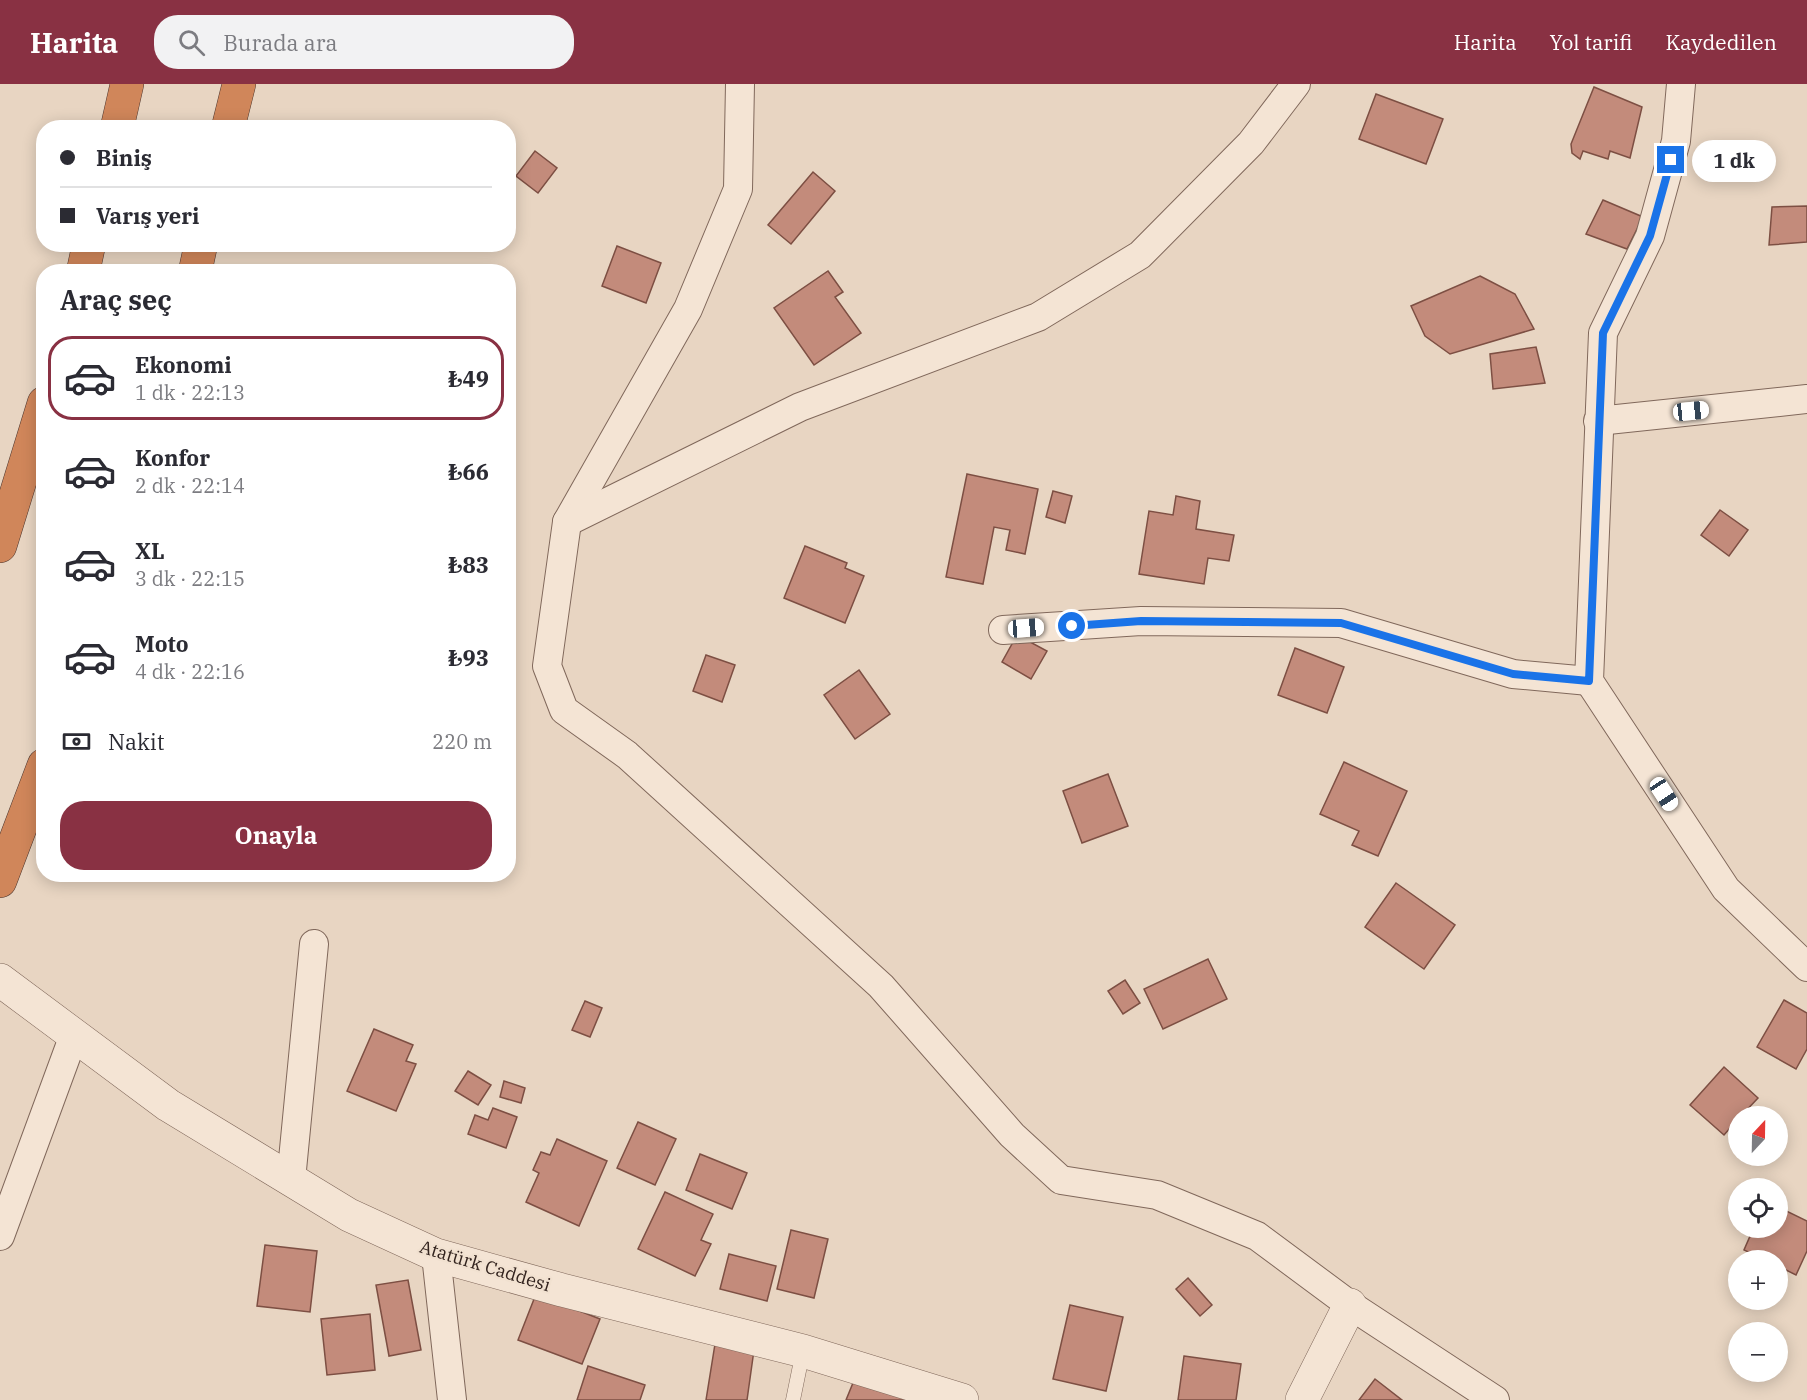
<!DOCTYPE html>
<html lang="tr">
<meta charset="utf-8">
<style>
body{margin:0;font-family:"IBM Plex Serif",serif;background:#f2f2f3;color:#2b2b33;height:100vh;display:flex;flex-direction:column;font-size:22px;white-space:nowrap}
*{box-sizing:border-box;margin:0}
p{font-size:20px;color:#7c7c81}
.icon{flex:none;width:33px;height:33px;fill:none;stroke:currentColor;stroke-width:2;stroke-linecap:round;stroke-linejoin:round}
.map{position:relative;flex:1;overflow:hidden}
.drawer{position:absolute;left:36px;top:180px;width:480px;height:618px;display:flex;flex-direction:column;background:#fff;border-radius:24px;box-shadow:0 3px 15px #0003}
.drawer>*{flex:none}
.banner{position:absolute;left:36px;top:36px;width:480px;height:132px;border-radius:24px;box-shadow:0 3px 15px #0003;display:grid;align-content:center;height:132px;padding:0 24px;background:#fff}
.needle{width:39px;rotate:22deg}
.buttons{position:absolute;left:1728px;top:1022px;display:grid;gap:12px}
.buttons a{display:grid;place-items:center;width:60px;height:60px;border-radius:50%;background:#fff;box-shadow:0 3px 15px #0003;font-size:30px}
.end{position:absolute;width:27px;height:27px;margin:-14px;border:8px solid #1a73e8;background:#fff;box-shadow:0 0 0 3px #fff}
.from{border-radius:50%}
.bubble{position:absolute;height:42px;border-radius:21px;background:#fff;box-shadow:0 3px 15px #0003;font-size:20px;font-weight:700;line-height:42px;text-align:center}
.car{position:absolute;width:18px;height:36px;margin:-18px -9px;border-radius:8px;box-shadow:0 0 4px 2px #0007;background:linear-gradient(#fff 24%,#345 0 40%,#fff 0 76%,#345 0 86%,#fff 0)}
.banner b{display:flex;align-items:center;gap:21px;height:57px;font-size:22px}
.banner b+b{border-top:2px solid #e1e1e2}
.banner i{width:15px;height:15px;background:#2b2b33}
ul{padding:0;list-style:none}
li{display:flex;align-items:center;gap:18px;height:84px;margin:0 12px 9px;padding:0 12px;border:3px solid transparent;border-radius:24px}
li div{flex:1}
li b{display:block;font-size:22px}
li em{font-style:normal;font-weight:700}
li.on{border-color:#893143}
li>.icon{width:54px;height:54px;stroke-width:1.5}
h2{padding:0 24px;font-size:27px;line-height:72px}
.pay{display:flex;align-items:center;gap:15px;height:66px;padding:0 24px;font-size:22px}
.pay p{margin-inline-start:auto}
.primary-button{display:flex;gap:12px;margin-top:auto;padding:12px 24px}
.primary-button a{flex:1;height:69px;border-radius:24px;background:#893143;color:#fff;font-size:24px;font-weight:700;line-height:69px;text-align:center}
header{display:flex;align-items:center;gap:36px;box-sizing:border-box;height:84px;padding:0 30px;background:#893143;color:#fff}
header strong{font-size:28px}
nav{display:flex;gap:33px;margin-inline-start:auto;font-size:21px}
.search{width:420px;height:54px;background:#f2f2f3;display:flex;align-items:center;gap:15px;box-sizing:border-box;padding:0 21px;border-radius:24px;color:#7c7c81;font-size:22px}
.map>svg:first-child{display:block}
.building{fill:#c38b7b;stroke:#7d4f43;stroke-width:1.5}
.lines{fill:none;stroke-linecap:round;stroke-linejoin:round}
.service-casing{stroke:#80685b;stroke-width:15}
.minor-casing{stroke:#80685b;stroke-width:30}
.tertiary-casing{stroke:#80685b;stroke-width:34}
.motorway-casing{stroke:#4e372f;stroke-width:34}
.service{stroke:#f4e4d4;stroke-width:14}
.minor{stroke:#f4e4d4;stroke-width:28}
.tertiary{stroke:#f4e4d4;stroke-width:33}
.motorway{stroke:#d0865a;stroke-width:33}
.route{stroke:#1a73e8;stroke-width:8}
.labels{text-anchor:middle;stroke-width:4.5;stroke-linejoin:round;paint-order:stroke}
.street-label{font-size:18px;fill:#32231e;stroke:#f1e1d0}
</style>
<header>
<strong>Harita</strong>
<div class="search"><svg class="icon" aria-label="search" viewBox="0 0 24 24"><circle cx="10" cy="10" r="6"/><path d="M15 15l6 6"/></svg>Burada ara</div>
<nav><a>Harita</a><a>Yol tarifi</a><a>Kaydedilen</a></nav>
</header>
<div class="map">
<svg width="1807" height="1316" viewBox="0 0 1807 1316">
<rect width="100%" height="100%" fill="#e8d5c2"/>
<g class="building">
<polygon points="1594,3 1642,23 1630,74 1610,67 1608,75 1583,67 1580,75 1572,69 1571,60"/>
<polygon points="1376,10 1443,35 1426,80 1359,55"/>
<polygon points="535,67 557,84 538,109 516,92"/>
<polygon points="813,88 835,107 791,160 768,141"/>
<polygon points="1603,116 1643,133 1627,165 1586,150"/>
<polygon points="1807,122 1807,158 1769,161 1772,123"/>
<polygon points="617,162 661,179 646,219 602,202"/>
<polygon points="828,187 843,208 835,213 861,249 814,281 774,224"/>
<polygon points="1480,192 1515,210 1534,245 1450,270 1425,252 1411,222"/>
<polygon points="1536,263 1545,299 1493,305 1490,270"/>
<polygon points="967,390 1038,405 1025,470 1006,466 1010,446 994,443 983,500 946,493"/>
<polygon points="1053,407 1072,412 1065,439 1046,433"/>
<polygon points="1176,412 1200,417 1196,445 1234,451 1229,477 1208,474 1204,500 1139,490 1149,427 1173,431"/>
<polygon points="1720,426 1748,446 1729,472 1701,451"/>
<polygon points="805,462 847,479 845,484 864,492 845,539 784,514"/>
<polygon points="1017,551 1047,567 1031,595 1002,578"/>
<polygon points="1295,564 1344,583 1327,629 1278,611"/>
<polygon points="706,571 735,581 722,618 693,607"/>
<polygon points="859,586 890,630 855,655 824,611"/>
<polygon points="1344,678 1407,707 1378,772 1352,761 1359,747 1320,730"/>
<polygon points="1108,690 1128,742 1082,759 1063,707"/>
<polygon points="1396,799 1455,841 1424,885 1365,843"/>
<polygon points="1208,875 1227,915 1163,945 1144,905"/>
<polygon points="1125,896 1140,919 1123,930 1108,907"/>
<polygon points="1784,916 1807,929 1807,965 1796,985 1757,963"/>
<polygon points="585,917 602,924 590,953 572,946"/>
<polygon points="374,945 413,961 406,977 416,980 396,1027 347,1007"/>
<polygon points="1724,983 1758,1014 1741,1032 1738,1032 1738,1035 1724,1051 1690,1021"/>
<polygon points="468,987 491,1001 478,1021 455,1007"/>
<polygon points="504,997 525,1004 521,1019 500,1013"/>
<polygon points="493,1024 517,1033 506,1064 468,1050 475,1031 488,1036"/>
<polygon points="638,1038 676,1055 655,1101 617,1084"/>
<polygon points="557,1055 607,1077 579,1142 526,1118 539,1089 533,1086 541,1068 550,1071"/>
<polygon points="700,1070 747,1089 732,1125 686,1106"/>
<polygon points="665,1108 713,1130 701,1156 711,1160 695,1192 638,1165"/>
<polygon points="1778,1123 1807,1137 1807,1167 1796,1191 1778,1182 1778,1176 1765,1176 1744,1166 1754,1143 1778,1143"/>
<polygon points="791,1146 828,1155 814,1214 777,1205"/>
<polygon points="265,1161 317,1167 310,1228 257,1222"/>
<polygon points="729,1170 776,1182 767,1217 720,1205"/>
<polygon points="1188,1194 1212,1221 1200,1232 1176,1205"/>
<polygon points="408,1196 421,1266 389,1272 376,1201"/>
<polygon points="536,1210 600,1235 582,1280 518,1256"/>
<polygon points="1070,1221 1123,1233 1106,1307 1053,1295"/>
<polygon points="370,1230 375,1286 327,1291 321,1235"/>
<polygon points="715,1260 754,1266 747,1316 706,1316"/>
<polygon points="1184,1272 1241,1280 1236,1316 1178,1316"/>
<polygon points="588,1282 645,1301 640,1316 577,1316"/>
<polygon points="855,1294 908,1316 846,1316"/>
<polygon points="1375,1295 1402,1316 1359,1316"/>
</g>
<g class="lines">
<g class="service-casing">
<polyline id="service" points="793,1316 803,1267"/>
</g>
<g class="minor-casing">
<g id="minor">
<polyline points="740,0 738,105 688,225 567,438 547,582 564,626 627,671 881,902 1012,1051 1061,1096 1157,1111 1257,1152 1350,1221 1495,1316"/>
<polyline points="1681,0 1676,57 1650,152 1603,249 1589,597 1726,805 1807,883"/>
<polyline points="1598,337 1807,315"/>
<polyline points="567,438 800,323 1038,233 1140,171 1251,59 1296,0"/>
<polyline points="1003,546 1141,537 1341,539 1513,590 1589,597"/>
<polyline points="291,1096 314,860"/>
<polyline points="0,1152 74,951"/>
<polyline points="436,1171 452,1316"/>
</g>
</g>
<g class="tertiary-casing">
<g id="tertiary">
<polyline points="0,896 168,1021 349,1131 436,1171 562,1206 803,1267 962,1316"/>
<polyline points="1302,1316 1350,1221"/>
</g>
</g>
<g class="motorway-casing">
<g id="motorway">
<polyline points="117,44 127,0"/>
<polyline points="228,44 239,0"/>
<polyline points="83,188 89,160"/>
<polyline points="195,188 201,160"/>
<polyline points="0,462 44,319"/>
<polyline points="0,797 44,681"/>
</g>
</g>
<use href="#service" class="service"/>
<use href="#minor" class="minor"/>
<use href="#tertiary" class="tertiary"/>
<use href="#motorway" class="motorway"/>
</g>
<g class="lines">
<polyline class="route" points="1072,542 1141,537 1341,539 1513,590 1589,597 1603,249 1650,152 1671,76"/>
</g>
<g class="labels">
<g class="street-label">
<text transform="translate(485 1182) rotate(17)" y="6">Atatürk Caddesi</text>
</g>
</g>
</svg>
<div class="buttons">
<a><svg class="needle" viewBox="-14 -14 28 28"><path d="M0-13l5 13h-10z" fill="#e53935"/><path d="M0 13l5-13h-10z" fill="#7c7c81"/></svg></a>
<a><svg class="icon" aria-label="locate" viewBox="0 0 24 24"><circle cx="12" cy="12" r="6"/><path d="M12 2v4M12 18v4M2 12h4M18 12h4"/></svg></a>
<a>+</a>
<a>−</a>
</div>
<i class="end from" style="left:1072px;top:542px"></i>
<i class="end" style="left:1671px;top:76px"></i>
<div class="bubble" style="left:1692px;top:56px;width:84px">1 dk</div>
<i class="car" style="left:1691px;top:327px;rotate:84deg"></i>
<i class="car" style="left:1026px;top:544px;rotate:86deg"></i>
<i class="car" style="left:1664px;top:710px;rotate:147deg"></i>
<div class="banner">
<b><i class="from"></i>Biniş</b>
<b><i></i>Varış yeri</b>
</div>
<section class="drawer">
<h2>Araç seç</h2>
<ul>
<li class="on"><svg class="icon" aria-label="car" viewBox="0 0 24 24"><path d="M5 17H2v-5l4-1 3-4h7l3 4 3 1v5h-3M9 17h6M6 11h13"/><circle cx="7" cy="17" r="2"/><circle cx="17" cy="17" r="2"/></svg><div><b>Ekonomi</b><p>1 dk · 22:13</p></div><em>₺49</em></li>
<li><svg class="icon" aria-label="car" viewBox="0 0 24 24"><path d="M5 17H2v-5l4-1 3-4h7l3 4 3 1v5h-3M9 17h6M6 11h13"/><circle cx="7" cy="17" r="2"/><circle cx="17" cy="17" r="2"/></svg><div><b>Konfor</b><p>2 dk · 22:14</p></div><em>₺66</em></li>
<li><svg class="icon" aria-label="car" viewBox="0 0 24 24"><path d="M5 17H2v-5l4-1 3-4h7l3 4 3 1v5h-3M9 17h6M6 11h13"/><circle cx="7" cy="17" r="2"/><circle cx="17" cy="17" r="2"/></svg><div><b>XL</b><p>3 dk · 22:15</p></div><em>₺83</em></li>
<li><svg class="icon" aria-label="car" viewBox="0 0 24 24"><path d="M5 17H2v-5l4-1 3-4h7l3 4 3 1v5h-3M9 17h6M6 11h13"/><circle cx="7" cy="17" r="2"/><circle cx="17" cy="17" r="2"/></svg><div><b>Moto</b><p>4 dk · 22:16</p></div><em>₺93</em></li>
</ul>
<div class="pay"><svg class="icon" aria-label="cash" viewBox="0 0 24 24"><path d="M3 7h18v10H3z"/><circle cx="12" cy="12" r="2"/></svg>Nakit<p>220 m</p></div>
<div class="primary-button"><a>Onayla</a></div>
</section>
</div>
